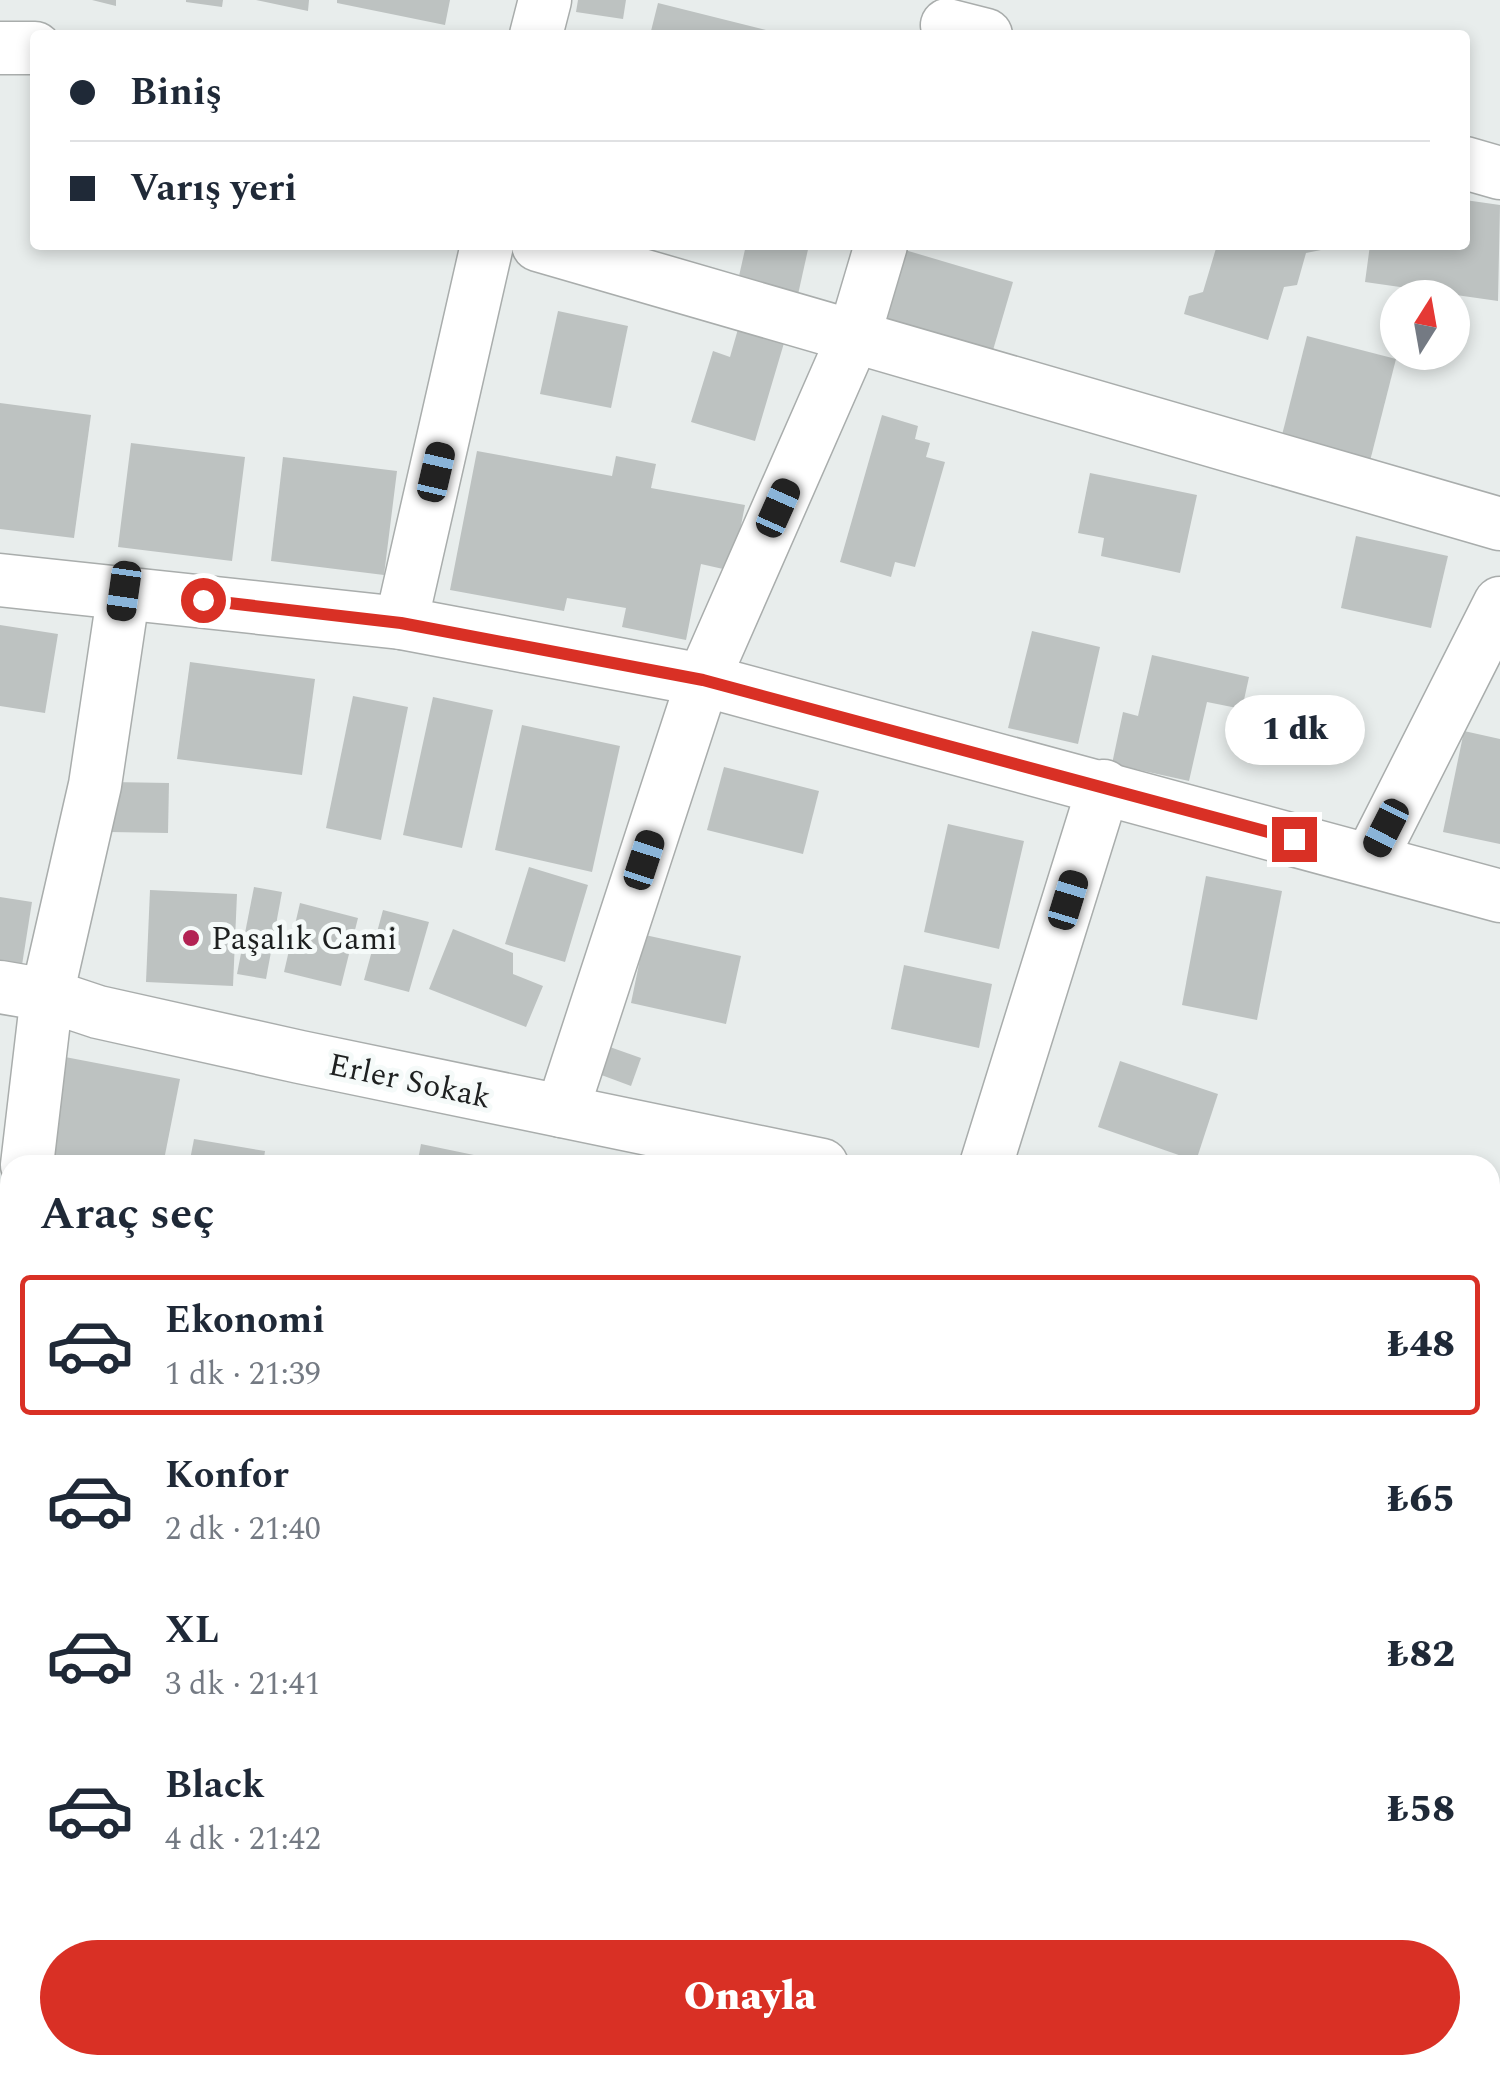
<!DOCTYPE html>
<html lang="tr">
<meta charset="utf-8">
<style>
body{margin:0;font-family:Spectral,serif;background:#f6f6f7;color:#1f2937;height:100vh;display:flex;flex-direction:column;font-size:38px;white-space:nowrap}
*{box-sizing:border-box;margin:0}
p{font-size:32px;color:#747a83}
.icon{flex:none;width:55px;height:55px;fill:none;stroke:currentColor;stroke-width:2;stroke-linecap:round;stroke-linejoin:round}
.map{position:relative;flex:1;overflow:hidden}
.drawer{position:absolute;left:0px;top:1155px;width:1500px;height:920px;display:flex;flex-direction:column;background:#fff;border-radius:30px 30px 0 0;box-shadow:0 5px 15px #0003}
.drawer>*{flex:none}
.hud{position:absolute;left:30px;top:30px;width:1440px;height:220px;border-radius:10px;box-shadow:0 5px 15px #0003;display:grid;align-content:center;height:220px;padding:0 40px;background:#fff}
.needle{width:65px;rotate:11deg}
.fabs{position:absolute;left:1380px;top:280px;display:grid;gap:20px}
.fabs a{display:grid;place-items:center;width:90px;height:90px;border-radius:50%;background:#fff;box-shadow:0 5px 15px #0003;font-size:50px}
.end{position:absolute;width:45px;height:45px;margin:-22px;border:12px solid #d93025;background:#fff;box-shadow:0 0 0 5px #fff}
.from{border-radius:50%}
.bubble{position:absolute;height:70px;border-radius:35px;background:#fff;box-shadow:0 5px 15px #0003;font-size:32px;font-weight:800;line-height:70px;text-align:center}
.car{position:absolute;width:30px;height:60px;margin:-30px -15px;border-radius:12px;box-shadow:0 0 8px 2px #0007;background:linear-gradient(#222 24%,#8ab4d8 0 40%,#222 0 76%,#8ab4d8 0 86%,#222 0)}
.hud b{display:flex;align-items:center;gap:35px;height:95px;font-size:38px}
.hud b+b{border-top:2px solid #e0e1e3}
.hud i{width:25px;height:25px;background:#1f2937}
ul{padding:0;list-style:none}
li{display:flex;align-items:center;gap:30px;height:140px;margin:0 20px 15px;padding:0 20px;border:5px solid transparent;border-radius:10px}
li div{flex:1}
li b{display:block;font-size:38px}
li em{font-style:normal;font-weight:800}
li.current{border-color:#d93025}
li>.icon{width:90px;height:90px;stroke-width:1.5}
h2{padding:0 40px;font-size:45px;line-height:120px}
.button{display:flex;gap:20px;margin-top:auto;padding:20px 40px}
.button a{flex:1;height:115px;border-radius:60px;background:#d93025;color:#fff;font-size:40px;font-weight:800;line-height:115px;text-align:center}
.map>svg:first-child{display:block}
.building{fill:#bdc2c1}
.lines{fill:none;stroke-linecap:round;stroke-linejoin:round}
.minor-casing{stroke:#a9adac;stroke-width:55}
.major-casing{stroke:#a9adac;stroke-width:58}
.minor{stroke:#fff;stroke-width:52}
.major{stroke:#fff;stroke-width:55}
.route{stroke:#d93025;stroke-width:12}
.poi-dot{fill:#b22253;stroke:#f5faf9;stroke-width:4}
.labels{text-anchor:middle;stroke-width:10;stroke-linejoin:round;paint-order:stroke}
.poi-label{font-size:32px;fill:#1e2020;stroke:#f5faf9;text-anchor:start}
.street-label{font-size:32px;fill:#1e2020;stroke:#f5faf9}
</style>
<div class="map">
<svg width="1500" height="2075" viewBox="0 0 1500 2075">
<rect width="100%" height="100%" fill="#e8edec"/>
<g class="building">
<polygon points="92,0 116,0 116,6"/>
<polygon points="186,0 223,0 222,7 186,2"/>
<polygon points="256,0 309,0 308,11"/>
<polygon points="337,0 450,0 445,25 337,3"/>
<polygon points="578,0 626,0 623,19 576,12"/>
<polygon points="658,3 782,34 782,35 650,35"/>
<polygon points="1465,200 1500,205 1498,301 1365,282 1370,245 1465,245"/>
<polygon points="746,245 809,245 797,299 737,285"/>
<polygon points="1217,245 1336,245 1336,247 1306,253 1297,285 1284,287 1268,340 1184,314 1189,296 1203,292"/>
<polygon points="905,250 1013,282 991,357 883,325"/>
<polygon points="558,311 628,326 611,408 540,394"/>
<polygon points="738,329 784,343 755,441 691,422 713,351 730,357"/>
<polygon points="1307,336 1396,359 1370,461 1281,439"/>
<polygon points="0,403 91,415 74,538 0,529"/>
<polygon points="882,415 918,426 915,439 930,443 926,457 945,462 915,567 895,562 891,577 840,562"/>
<polygon points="131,443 245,457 232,561 118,547"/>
<polygon points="477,451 612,476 616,456 656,464 651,488 745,505 732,571 701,564 686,640 622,627 626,608 567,598 564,611 450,590"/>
<polygon points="283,457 397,471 384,575 271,561"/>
<polygon points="1090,473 1197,495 1180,573 1101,556 1104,538 1078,533"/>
<polygon points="1356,536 1448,556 1431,628 1341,608"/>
<polygon points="0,625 58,634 45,713 0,706"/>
<polygon points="1032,631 1100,647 1078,744 1008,728"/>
<polygon points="1152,655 1249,677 1242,709 1207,702 1189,781 1112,764 1123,712 1138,716"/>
<polygon points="190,662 315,679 302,775 177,759"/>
<polygon points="353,696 408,707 381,840 326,828"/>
<polygon points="433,697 493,710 462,848 403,835"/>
<polygon points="522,725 620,746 592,872 495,850"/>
<polygon points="1464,731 1500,739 1500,844 1443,832"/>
<polygon points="724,767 819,791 803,854 707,830"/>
<polygon points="111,782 169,783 168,833 110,832"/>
<polygon points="948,824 1024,841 999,949 924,932"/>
<polygon points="529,867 588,885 565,962 505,944"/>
<polygon points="1206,876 1282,891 1257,1020 1182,1005"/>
<polygon points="254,887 282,892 266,979 237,974"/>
<polygon points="150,890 237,894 233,986 146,982"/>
<polygon points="0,897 32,902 22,965 0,961"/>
<polygon points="300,903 358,918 341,986 284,972"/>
<polygon points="383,910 429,922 409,992 364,980"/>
<polygon points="453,929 513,953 513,974 543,986 526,1027 429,989"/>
<polygon points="645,935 741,956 726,1024 631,1003"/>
<polygon points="904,965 992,984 979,1048 891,1029"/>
<polygon points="607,1046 641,1058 631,1086 596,1073"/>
<polygon points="65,1057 180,1079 163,1165 43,1165"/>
<polygon points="1120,1061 1218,1094 1196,1161 1098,1127"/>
<polygon points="194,1139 265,1151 263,1165 189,1165"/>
<polygon points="421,1144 498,1160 496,1165 417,1165"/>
<polygon points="1490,1205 1500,1209 1490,1232"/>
<polygon points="0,1752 10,1755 10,1862 0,1859"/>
<polygon points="0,1965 10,1966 10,2031 0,2030"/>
<polygon points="340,2065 434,2065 433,2075 339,2075"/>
<polygon points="584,2065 660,2065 659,2075 583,2075"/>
<polygon points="684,2065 725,2065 723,2075 681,2075"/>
<polygon points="1319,2065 1351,2065 1345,2075 1314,2075"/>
</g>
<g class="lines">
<g class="minor-casing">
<g id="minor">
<polyline points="947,25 986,35"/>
<polyline points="536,35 545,0"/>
<polyline points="0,48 35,48"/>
<polyline points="1465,163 1500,173"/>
<polyline points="538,245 1500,524"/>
<polyline points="0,580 401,623 703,680 1500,896"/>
<polyline points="401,623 487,245"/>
<polyline points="1370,860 1500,603"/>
<polyline points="0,987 47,995 98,1012 300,1057 822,1165"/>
<polyline points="562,1111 703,680 854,336 881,245"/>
<polyline points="27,1165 47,995 95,785 124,591"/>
<polyline points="986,1165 1104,786"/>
<polyline points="0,1366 10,1303"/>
<polyline points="1490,1376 1500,1383"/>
<polyline points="0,1915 10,1916"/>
<polyline points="998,2065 1017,2075"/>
<polyline points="1218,2065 1230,2075"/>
<polyline points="220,2075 221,2065"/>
</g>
</g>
<g class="major-casing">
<g id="major">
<polyline points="0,1416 10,1418"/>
<polyline points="0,1475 10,1476"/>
<polyline points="1490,1520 1500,1509"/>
<polyline points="1490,1656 1500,1657"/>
<polyline points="1490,1730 1500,1732"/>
</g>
</g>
<use href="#minor" class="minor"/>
<use href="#major" class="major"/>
</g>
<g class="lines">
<polyline class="route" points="203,600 401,623 703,680 1294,839"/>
</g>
<circle class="poi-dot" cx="191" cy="938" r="10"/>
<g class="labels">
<g class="poi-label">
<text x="211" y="949">Paşalık Cami</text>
</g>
<g class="street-label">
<text transform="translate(410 1080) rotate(12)" y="11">Erler Sokak</text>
</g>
</g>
</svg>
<div class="fabs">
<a><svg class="needle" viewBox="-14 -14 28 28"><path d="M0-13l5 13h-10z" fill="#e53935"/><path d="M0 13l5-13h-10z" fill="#747a83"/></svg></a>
</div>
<i class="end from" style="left:203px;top:600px"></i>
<i class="end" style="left:1294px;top:839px"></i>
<div class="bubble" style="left:1225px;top:695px;width:140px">1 dk</div>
<i class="car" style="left:436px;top:472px;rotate:13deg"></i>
<i class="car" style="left:778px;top:508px;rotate:24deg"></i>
<i class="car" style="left:124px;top:591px;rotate:188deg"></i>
<i class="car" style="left:1386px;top:828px;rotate:207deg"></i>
<i class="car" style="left:644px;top:860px;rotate:18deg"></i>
<i class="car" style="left:1068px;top:900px;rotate:17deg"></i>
<div class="hud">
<b><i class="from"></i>Biniş</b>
<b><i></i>Varış yeri</b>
</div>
<section class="drawer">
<h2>Araç seç</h2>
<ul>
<li class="current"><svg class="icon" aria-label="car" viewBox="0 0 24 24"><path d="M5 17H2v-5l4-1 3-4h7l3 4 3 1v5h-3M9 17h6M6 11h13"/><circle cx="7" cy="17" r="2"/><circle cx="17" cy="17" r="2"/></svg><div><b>Ekonomi</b><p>1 dk · 21:39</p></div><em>₺48</em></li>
<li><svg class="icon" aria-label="car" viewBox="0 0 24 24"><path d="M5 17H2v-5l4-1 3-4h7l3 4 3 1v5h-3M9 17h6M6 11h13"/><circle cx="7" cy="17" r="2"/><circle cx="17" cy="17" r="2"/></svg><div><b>Konfor</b><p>2 dk · 21:40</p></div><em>₺65</em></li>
<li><svg class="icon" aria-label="car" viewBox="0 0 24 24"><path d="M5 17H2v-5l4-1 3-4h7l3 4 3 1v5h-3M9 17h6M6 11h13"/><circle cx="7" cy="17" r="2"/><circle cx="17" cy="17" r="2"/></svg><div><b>XL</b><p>3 dk · 21:41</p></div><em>₺82</em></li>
<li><svg class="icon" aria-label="car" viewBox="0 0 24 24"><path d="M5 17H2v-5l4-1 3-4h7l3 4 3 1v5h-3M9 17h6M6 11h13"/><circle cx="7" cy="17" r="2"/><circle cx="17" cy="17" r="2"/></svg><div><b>Black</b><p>4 dk · 21:42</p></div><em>₺58</em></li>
</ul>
<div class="button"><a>Onayla</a></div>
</section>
</div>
